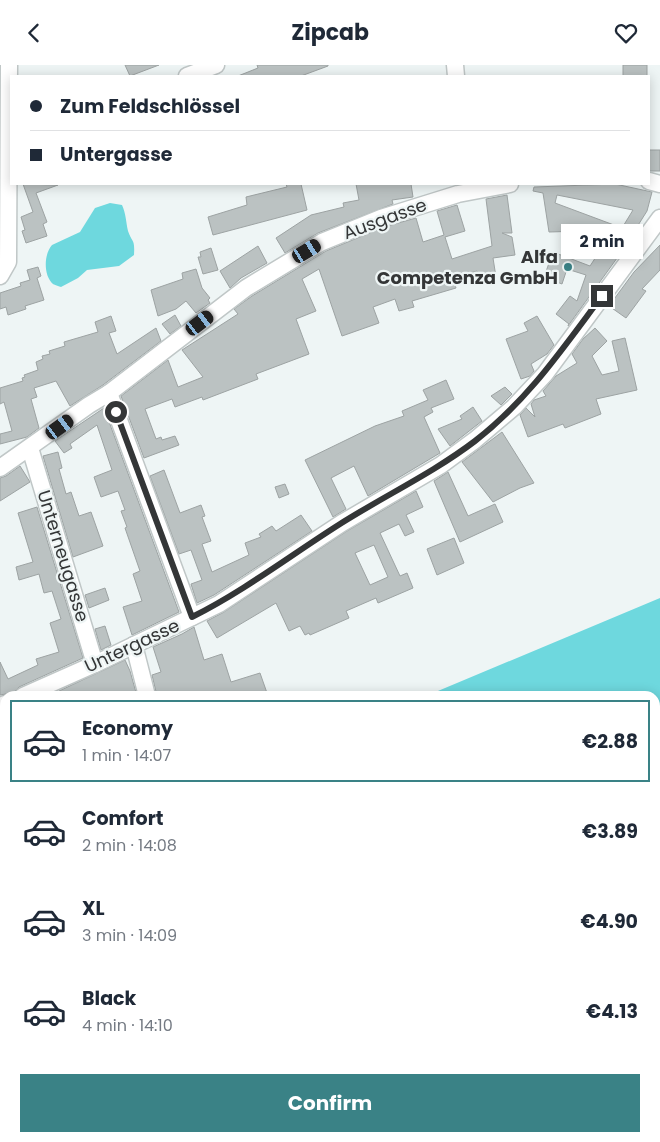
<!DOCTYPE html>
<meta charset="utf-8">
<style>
body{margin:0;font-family:Poppins,sans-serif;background:#f6f6f7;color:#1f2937;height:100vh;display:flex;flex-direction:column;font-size:19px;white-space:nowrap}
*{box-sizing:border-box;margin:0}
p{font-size:16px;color:#747a83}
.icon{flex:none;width:28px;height:28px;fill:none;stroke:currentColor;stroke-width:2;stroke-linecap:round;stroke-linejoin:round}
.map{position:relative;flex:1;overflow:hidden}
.details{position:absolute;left:0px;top:626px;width:660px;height:451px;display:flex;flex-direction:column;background:#fff;border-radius:15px 15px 0 0;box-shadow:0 2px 12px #0003}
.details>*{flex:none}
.top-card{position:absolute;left:10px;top:10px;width:640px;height:110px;border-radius:0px;box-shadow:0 2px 12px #0003;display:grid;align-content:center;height:110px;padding:0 20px;background:#fff}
.end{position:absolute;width:22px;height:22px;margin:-11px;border:6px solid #343637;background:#fff;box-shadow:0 0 0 2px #fff}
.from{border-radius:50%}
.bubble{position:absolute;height:35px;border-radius:0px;background:#fff;box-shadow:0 2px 12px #0003;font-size:16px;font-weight:700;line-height:35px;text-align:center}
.car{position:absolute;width:15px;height:30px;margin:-15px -8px;border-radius:6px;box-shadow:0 0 4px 1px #0007;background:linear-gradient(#222 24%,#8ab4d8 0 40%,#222 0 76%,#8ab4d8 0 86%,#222 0)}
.top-card b{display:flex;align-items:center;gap:18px;height:48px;font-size:19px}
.top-card b+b{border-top:1px solid #e0e1e3}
.top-card i{width:12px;height:12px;background:#1f2937}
ul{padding:9px 0 0;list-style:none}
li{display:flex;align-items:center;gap:15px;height:82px;margin:0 10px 8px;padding:0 10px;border:2px solid transparent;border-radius:0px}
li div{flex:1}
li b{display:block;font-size:19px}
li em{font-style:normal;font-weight:700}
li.active{border-color:#3a8286}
li>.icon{width:45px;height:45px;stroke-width:1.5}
.action{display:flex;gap:10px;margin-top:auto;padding:10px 20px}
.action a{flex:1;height:58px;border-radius:0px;background:#3a8286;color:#fff;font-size:20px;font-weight:700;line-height:58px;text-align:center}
header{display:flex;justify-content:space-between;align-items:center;height:65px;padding:0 20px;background:#fff;font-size:22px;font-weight:700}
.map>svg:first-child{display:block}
.green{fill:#6ed8de}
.building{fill:#bbc2c2;stroke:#9da3a3;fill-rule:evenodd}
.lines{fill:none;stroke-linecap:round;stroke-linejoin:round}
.minor-casing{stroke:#c0c7c7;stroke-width:19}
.minor{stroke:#fff;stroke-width:16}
.route{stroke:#343637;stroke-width:6}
.poi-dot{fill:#3a8286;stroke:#eef5f5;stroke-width:2}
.labels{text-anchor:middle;stroke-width:4.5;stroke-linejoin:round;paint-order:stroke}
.street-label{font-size:18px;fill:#343637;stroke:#eef5f5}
.poi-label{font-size:18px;font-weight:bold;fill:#343637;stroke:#eef5f5;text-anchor:end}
</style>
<header><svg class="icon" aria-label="back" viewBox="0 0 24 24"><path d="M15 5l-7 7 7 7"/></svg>Zipcab<svg class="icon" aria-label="heart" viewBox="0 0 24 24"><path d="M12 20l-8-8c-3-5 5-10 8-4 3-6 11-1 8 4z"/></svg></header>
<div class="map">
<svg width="660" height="1077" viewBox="0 0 660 1077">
<rect width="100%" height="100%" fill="#eef5f5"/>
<g class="green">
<path d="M110 138 122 140C126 149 126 157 128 166 132 178 135 173 134 190L119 201 87 205 78 213 61 222C60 222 53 219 53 219 43 210 44 189 52 180L80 167 95 143Z"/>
<polygon points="660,533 660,972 655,975 655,631 426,631"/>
<polygon points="0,737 5,754 5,906 0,909"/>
<polygon points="660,982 660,1077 478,1077 487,1072 655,1072 655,984"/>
<polygon points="289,1073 466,1073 457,1077 290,1077"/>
</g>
<g class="building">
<polygon points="125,0 159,0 130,11"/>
<polygon points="257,0 328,0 328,1 301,11 238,11 258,3"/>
<rect x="623" y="0" width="24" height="11"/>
<rect x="649" y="85" width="11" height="21"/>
<polygon points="23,119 58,120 36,128 47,157 43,159 47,171 26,178 22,166 25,165 21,152 33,147"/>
<polygon points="286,119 301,119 307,145 213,170 208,152 247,140 246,132 287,122"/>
<polygon points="356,119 411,119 413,132 392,135 393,139 318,168 285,188 276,173 311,150 344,142 343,138 359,135"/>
<path d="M615 119 652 127 647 146 620 189 568 261 569 259 556 249 570 231 577 236 586 210 567 204 562 219 544 212 553 187 590 201 607 175 583 166 549 167 543 128 533 126 534 122ZM557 130 633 145 622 163 555 138Z"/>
<polygon points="507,130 512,168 502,168 512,172 515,190 493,193 496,212 480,216 477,206 453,213 456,223 412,236 414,242 399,246 395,234 373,242 379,258 342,271 319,204 302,214 316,246 296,254 309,289 256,309 258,314 203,335 202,332 175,342 172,334 145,344 156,374 161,372 162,375 175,371 179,380 144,393 121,331 168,295 178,322 203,312 182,285 238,249 234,244 252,231 326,186 384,162 416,153 423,177 444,170 437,146 457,140 465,166 445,172 452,194 492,181 486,134"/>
<polygon points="660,180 660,205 642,224 646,226 626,253 609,241 634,207"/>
<polygon points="258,181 267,198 241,213 230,223 220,206"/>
<polygon points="211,183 218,205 203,209 198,192 201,192 200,187"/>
<polygon points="38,202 41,211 37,213 44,235 25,241 26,244 8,250 6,242 0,244 0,228 21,221 20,218 30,215 27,205"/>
<polygon points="196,204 202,223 210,233 208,235 210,238 196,248 186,236 176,244 158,251 151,225 183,214 182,208"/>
<polygon points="175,250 181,261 170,269 162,259"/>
<polygon points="111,251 116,266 109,268 117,289 156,263 161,276 103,320 70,341 56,316 34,323 37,332 31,334 39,363 27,372 0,379 0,369 12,366 4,337 0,339 0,323 23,316 22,313 25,312 24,310 38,305 36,297 43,294 42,291 50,289 49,286 65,281 64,277 98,267 95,257"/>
<polygon points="537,251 554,280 547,289 531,299 534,306 530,311 521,314 506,274 528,266 524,258"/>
<polygon points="595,263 607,276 592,291 602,310 619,306 612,276 625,273 637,325 596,334 601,349 565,363 563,359 528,372 520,350 526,343 535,352 531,339 534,335 546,331 543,326 556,311 577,298 572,289 583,274"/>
<polygon points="446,315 454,334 431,343 433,347 424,352 440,388 368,431 354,401 331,413 346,444 333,452 305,395 375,361 404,351 402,346 428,335 423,325"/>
<polygon points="505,322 512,329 501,340 491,331"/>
<polygon points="473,342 482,356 450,381 438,364 462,354 460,351"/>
<polygon points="104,343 179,547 132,570 123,542 142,536 133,509 140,506 125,463 127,462 121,446 125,445 118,426 101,432 94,412 112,405 97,360 70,379 72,383 64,388 55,376"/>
<polygon points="502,367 534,418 520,423 493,437 462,397"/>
<polygon points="58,387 62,403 59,404 66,429 71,427 79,451 91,447 103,481 73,492 43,391"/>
<polygon points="20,401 30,417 0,436 0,413 6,411"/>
<polygon points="164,405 180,448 201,440 205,451 202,452 211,476 202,479 212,507 249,490 245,478 261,472 259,469 272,461 276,466 301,450 312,466 214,530 197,538 191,519 202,515 191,485 179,489 150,411"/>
<polygon points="448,407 468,451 495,439 503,457 460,477 434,416"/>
<polygon points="285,419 289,429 279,433 275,422"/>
<path d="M416 426 423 442 406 450 414 467 405 471 399 459 380 468 400 511 407 508 413 523 378 538 376 533 346 546 349 553 310 570 309 568 305 570 300 561 289 566 276 538 217 573 207 556 224 547 347 466ZM374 480 388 512 370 520 355 488Z"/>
<polygon points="37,442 83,593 19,622 15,626 13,631 6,629 0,630 0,597 8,614 38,600 36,594 59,587 50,558 61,554 52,526 44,528 39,509 19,515 16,502 33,497 18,448"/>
<polygon points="454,473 464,498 437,510 427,484"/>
<polygon points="105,523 109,535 89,543 85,530"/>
<polygon points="105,561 111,580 101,585 95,564"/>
<polygon points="194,562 204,595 222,589 231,617 260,608 267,628 258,631 157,631 152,610 161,607 153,582 182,569"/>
<polygon points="125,595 130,606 137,631 61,631 59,626"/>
</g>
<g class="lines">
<g class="minor-casing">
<g id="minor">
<polyline points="455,0 456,11"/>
<polyline points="187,11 216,0"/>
<polyline points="649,116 660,119"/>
<polyline points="0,211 8,197 9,0"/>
<polyline points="109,328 192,552"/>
<polyline points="30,383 95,599"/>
<polyline points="0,403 89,340 109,328 246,223 322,177 381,153 458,129 510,119"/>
<polyline points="134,580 147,631"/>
<polyline points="23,631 95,599 219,539 342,458 441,400 475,375 514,342 545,309 660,153"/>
<polyline points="0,641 5,639"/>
<polyline points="282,1072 283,1077"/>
</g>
</g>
<use href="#minor" class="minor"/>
</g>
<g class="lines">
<path class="route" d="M116 347 192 552C244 526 291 490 340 459 384 431 433 408 475 376 528 335 563 283 602 231"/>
</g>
<circle class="poi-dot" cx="568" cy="202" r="5"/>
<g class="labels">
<g class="street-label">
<text transform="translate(385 154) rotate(-20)" y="6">Ausgasse</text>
<text transform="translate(63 491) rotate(73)" y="6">Unterneugasse</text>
<text transform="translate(132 581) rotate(-25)" y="6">Untergasse</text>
</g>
<g class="poi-label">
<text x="558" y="198">Alfa<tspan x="558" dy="21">Competenza GmbH</tspan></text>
</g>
</g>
</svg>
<i class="end from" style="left:116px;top:347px"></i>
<i class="end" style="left:602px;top:231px"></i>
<div class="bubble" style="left:561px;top:159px;width:82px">2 min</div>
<i class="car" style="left:307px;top:186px;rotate:59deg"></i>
<i class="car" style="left:200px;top:258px;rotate:53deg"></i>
<i class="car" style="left:60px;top:362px;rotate:54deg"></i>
<div class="top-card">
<b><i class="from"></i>Zum Feldschlössel</b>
<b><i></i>Untergasse</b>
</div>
<section class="details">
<ul>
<li class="active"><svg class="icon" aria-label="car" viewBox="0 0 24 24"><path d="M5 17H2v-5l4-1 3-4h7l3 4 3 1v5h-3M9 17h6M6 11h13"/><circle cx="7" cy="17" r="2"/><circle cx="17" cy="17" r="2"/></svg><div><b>Economy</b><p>1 min · 14:07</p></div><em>€2.88</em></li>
<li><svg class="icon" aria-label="car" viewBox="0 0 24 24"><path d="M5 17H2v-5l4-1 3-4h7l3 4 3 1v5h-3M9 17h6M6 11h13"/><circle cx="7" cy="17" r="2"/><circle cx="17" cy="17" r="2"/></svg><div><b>Comfort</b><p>2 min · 14:08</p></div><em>€3.89</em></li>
<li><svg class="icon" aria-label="car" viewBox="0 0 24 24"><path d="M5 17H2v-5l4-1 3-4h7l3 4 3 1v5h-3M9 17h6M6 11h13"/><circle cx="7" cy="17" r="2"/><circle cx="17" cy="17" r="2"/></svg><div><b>XL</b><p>3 min · 14:09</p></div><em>€4.90</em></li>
<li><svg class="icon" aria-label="car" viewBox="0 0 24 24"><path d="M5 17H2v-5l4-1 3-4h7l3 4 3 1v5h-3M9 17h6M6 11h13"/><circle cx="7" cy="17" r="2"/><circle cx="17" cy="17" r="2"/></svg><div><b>Black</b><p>4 min · 14:10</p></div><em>€4.13</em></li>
</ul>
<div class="action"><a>Confirm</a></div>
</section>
</div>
